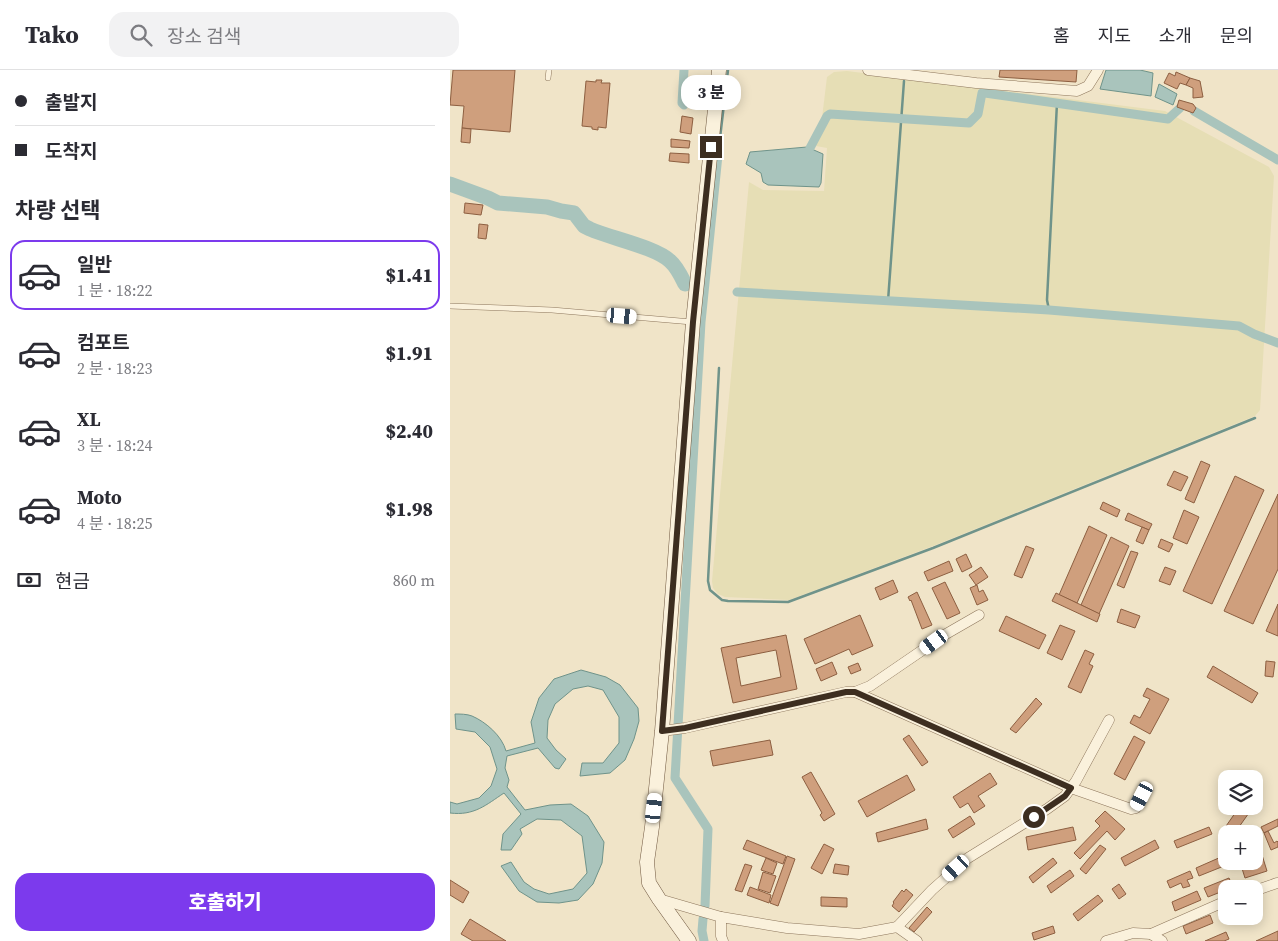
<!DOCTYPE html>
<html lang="ko">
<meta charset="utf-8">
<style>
body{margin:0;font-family:"Source Serif 4","Noto Sans KR",serif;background:#f2f2f3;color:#2b2b33;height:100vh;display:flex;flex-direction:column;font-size:19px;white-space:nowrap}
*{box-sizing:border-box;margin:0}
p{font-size:16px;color:#7c7c81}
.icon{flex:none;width:28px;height:28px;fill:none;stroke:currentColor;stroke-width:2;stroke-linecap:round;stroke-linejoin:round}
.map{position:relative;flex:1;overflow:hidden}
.panel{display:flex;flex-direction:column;background:#fff;width:450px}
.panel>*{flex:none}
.hud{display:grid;align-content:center;height:110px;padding:0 15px;background:#fff}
.tools{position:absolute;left:768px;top:700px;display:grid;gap:10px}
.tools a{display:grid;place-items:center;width:45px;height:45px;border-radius:10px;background:#fff;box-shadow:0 2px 12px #0003;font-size:25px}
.end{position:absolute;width:22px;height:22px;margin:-11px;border:6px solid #3d2e20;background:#fff;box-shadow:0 0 0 2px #fff}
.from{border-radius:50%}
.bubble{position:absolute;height:35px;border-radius:15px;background:#fff;box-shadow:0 2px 12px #0003;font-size:16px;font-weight:800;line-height:35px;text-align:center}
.car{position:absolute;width:15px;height:30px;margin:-15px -8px;border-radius:6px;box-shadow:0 0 4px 1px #0007;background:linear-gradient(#fff 24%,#345 0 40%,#fff 0 76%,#345 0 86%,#fff 0)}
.hud b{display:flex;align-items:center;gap:18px;height:48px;font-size:19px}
.hud b+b{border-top:1px solid #e1e1e2}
.hud i{width:12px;height:12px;background:#2b2b33}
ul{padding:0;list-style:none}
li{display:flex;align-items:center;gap:15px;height:70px;margin:0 10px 8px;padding:0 5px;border:2px solid transparent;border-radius:15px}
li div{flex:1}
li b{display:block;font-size:19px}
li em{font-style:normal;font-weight:800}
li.on{border-color:#7c3aed}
li>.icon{width:45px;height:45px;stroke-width:1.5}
h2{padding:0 15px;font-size:22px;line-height:60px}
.pay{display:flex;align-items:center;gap:12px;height:55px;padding:0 15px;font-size:19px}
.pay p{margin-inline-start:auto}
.primary-button{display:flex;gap:10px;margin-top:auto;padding:10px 15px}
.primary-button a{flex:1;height:58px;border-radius:15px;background:#7c3aed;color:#fff;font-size:20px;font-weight:800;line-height:58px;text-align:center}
header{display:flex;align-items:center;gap:30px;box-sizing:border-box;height:70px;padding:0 25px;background:#fff;border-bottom:1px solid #e1e1e2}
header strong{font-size:24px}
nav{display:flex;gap:28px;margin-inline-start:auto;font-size:18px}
.search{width:350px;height:45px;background:#f2f2f3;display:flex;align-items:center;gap:12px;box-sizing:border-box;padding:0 18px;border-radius:15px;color:#7c7c81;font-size:19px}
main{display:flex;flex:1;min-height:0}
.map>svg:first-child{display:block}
.farmland{fill:#e6deb5}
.water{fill:#a9c4bc;stroke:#6f938a}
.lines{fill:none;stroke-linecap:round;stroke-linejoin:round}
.stream{stroke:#6f938a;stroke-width:2.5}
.canal{stroke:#a9c4bc;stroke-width:9}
.river{stroke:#a9c4bc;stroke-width:15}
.building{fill:#cf9f7d;stroke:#8d5f41;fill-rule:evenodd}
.lane-casing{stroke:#8d765c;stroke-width:6}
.street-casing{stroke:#8d765c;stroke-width:11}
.secondary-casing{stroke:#6f573f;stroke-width:15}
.lane{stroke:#faf1dc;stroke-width:5}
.street{stroke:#faf1dc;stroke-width:10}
.secondary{stroke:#faf1dc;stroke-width:14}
.route{stroke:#3d2e20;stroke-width:6}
</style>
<header>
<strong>Tako</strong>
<div class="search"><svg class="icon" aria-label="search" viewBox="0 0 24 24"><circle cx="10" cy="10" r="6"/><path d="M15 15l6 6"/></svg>장소 검색</div>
<nav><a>홈</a><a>지도</a><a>소개</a><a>문의</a></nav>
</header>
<main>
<section class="panel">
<div class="hud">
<b><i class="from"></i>출발지</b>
<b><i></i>도착지</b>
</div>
<h2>차량 선택</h2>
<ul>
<li class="on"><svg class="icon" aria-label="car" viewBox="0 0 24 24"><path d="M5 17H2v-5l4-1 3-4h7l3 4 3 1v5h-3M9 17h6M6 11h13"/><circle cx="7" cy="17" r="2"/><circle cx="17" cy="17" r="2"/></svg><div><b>일반</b><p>1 분 · 18:22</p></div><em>$1.41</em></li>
<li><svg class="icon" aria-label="car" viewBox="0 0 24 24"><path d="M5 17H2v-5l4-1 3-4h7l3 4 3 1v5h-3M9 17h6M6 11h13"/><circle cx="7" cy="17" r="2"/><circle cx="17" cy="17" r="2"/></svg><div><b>컴포트</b><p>2 분 · 18:23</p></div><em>$1.91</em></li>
<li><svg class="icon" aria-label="car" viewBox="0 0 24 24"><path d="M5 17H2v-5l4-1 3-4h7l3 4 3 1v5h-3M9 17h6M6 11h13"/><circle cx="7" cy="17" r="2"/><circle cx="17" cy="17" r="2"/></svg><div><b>XL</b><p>3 분 · 18:24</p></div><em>$2.40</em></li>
<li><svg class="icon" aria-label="car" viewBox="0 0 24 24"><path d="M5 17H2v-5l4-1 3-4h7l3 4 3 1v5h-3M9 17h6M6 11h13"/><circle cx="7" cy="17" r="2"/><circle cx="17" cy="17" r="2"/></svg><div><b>Moto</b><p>4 분 · 18:25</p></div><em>$1.98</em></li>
</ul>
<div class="pay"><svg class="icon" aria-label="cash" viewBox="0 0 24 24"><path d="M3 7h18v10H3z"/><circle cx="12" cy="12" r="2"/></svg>현금<p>860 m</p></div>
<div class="primary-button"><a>호출하기</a></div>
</section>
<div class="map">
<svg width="828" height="871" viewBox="0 0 828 871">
<rect width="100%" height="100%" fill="#f0e4c8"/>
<polygon class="farmland" points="397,1 715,41 819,97 824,106 810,340 805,346 483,476 339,530 275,527 268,524 263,518 262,511 299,112 313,120 374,121 377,78 366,76 371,56 377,7 384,2"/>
<g class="water">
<polygon points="656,0 690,0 703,3 701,26 650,19"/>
<polygon points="709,14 727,24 723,35 705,27"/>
<polygon points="357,77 373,84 371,113 369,117 318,115 313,112 311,103 296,94 300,82"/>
<path d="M131 600 156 607 170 615 188 638 189 651 184 669 175 690 160 703 130 706 132 693H153L169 673V647L153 620 138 616 123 619 105 634 98 650 97 668 106 680 116 689 109 699 105 698 88 678 57 686 55 698 59 710 57 717 75 740 100 735 121 734 138 746 154 772 152 793 143 814 128 830 109 833 87 832 69 821 51 796 61 792 74 812 84 819 99 824 123 819 137 803 132 766 111 750 87 749 70 759 72 764 61 780H51L53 764 71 744 54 723C36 735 24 746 0 743V732L7 734 29 728 41 716 47 699 40 677 25 662 6 659 5 644C10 644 17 644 22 646 36 652 52 666 56 681L85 673 81 652 89 628 104 609Z"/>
</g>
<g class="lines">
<g class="stream">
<polyline points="268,85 278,0"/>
<polyline points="438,231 454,11"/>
<polyline points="599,240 597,230 607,33"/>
<polyline points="269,298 258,511 260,520 272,530 278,531 338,532 483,478 805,348"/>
</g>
<g class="canal">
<polyline points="234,35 232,33 234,0"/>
<polyline points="744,41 828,90"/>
<polyline points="360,78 377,46 380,44 519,53 528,44 532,23 535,23 718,49 730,38"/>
<polyline points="287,222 599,240 789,256 804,264 828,273"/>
<polyline points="255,836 258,759 225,708 251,252 268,85"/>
<polyline points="253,849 252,861 254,871"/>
</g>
<path class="river" d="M0 114 38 128 48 133 97 137 111 141 124 143 134 156 140 159C160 168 205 177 220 191 227 197 231 206 235 214"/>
</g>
<g class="building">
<polygon points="3,0 65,0 60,62 12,58 14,36 0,35"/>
<polygon points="550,0 627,0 626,12 549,7"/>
<polygon points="726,2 740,8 736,15 730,13 727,19 714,13 719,3 725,6"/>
<polygon points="740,8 750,11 753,27 743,28 743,18 736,15"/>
<polygon points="146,10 152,10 151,13 160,13 156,58 148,57 148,60 142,59 142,57 132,56 136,11 146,12"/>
<polygon points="729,30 743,34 746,38 743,43 727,37"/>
<polygon points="232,46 243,48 241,64 230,62"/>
<polygon points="12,58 21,59 20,73 11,72"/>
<polygon points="221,69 240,71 239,78 221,77"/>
<polygon points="220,83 239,84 239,93 219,91"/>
<polygon points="15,133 33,135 31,145 14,143"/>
<polygon points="29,154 38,155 36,169 28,168"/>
<polygon points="751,391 760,395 744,433 735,429"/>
<polygon points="724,401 738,407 731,421 717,415"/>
<polygon points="785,406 814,420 762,534 733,521"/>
<polygon points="828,424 828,499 803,554 774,541"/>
<polygon points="653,432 670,440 667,447 650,439"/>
<polygon points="734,440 749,447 737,474 723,468"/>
<polygon points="678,443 702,454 699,460 675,450"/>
<polygon points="639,456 657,465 627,533 609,525"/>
<polygon points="692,457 699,460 693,474 686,471"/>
<polygon points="661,467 679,476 649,544 631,535"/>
<polygon points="711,469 723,474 719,482 708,477"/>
<polygon points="576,476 584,479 572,508 564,505"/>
<polygon points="681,481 688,483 674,518 667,515"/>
<polygon points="516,484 522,497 512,502 506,489"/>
<polygon points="499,491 503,501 478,511 474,502"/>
<polygon points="531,497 538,507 526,515 519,505"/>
<polygon points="715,497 726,501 720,515 709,511"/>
<polygon points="443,510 448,522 430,530 425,518"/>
<polygon points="495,512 510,543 497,549 482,518"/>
<polygon points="527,515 529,522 533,520 538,530 527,535 520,518"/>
<polygon points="467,522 482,555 472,559 461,530 460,531 458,527"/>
<polygon points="606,523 650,544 647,552 602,531"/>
<polygon points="828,534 828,566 816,561"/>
<polygon points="671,539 690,546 685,558 667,552"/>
<polygon points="410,545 423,576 402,585 399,579 365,594 354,569"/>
<polygon points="556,546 596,565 589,579 549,561"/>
<polygon points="610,555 625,561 612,590 597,583"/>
<path d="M336 565 347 619 283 633 271 578ZM326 580 331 607 291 616 286 588Z"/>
<polygon points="635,580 644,584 639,594 643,596 631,623 618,617"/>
<polygon points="816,591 825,592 823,607 815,606"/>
<polygon points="382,592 387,604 371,611 366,599"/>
<polygon points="408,593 411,600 401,604 398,597"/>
<polygon points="763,596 808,623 802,633 757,607"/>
<polygon points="697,618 719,629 700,664 680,653 684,645 690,648 700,629 693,626"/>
<polygon points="586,628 592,634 566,663 560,659"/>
<polygon points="459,665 478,692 472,696 453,669"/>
<polygon points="684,666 695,672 675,710 664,704"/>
<polygon points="320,670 323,685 263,696 260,681"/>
<polygon points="361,702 385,744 374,751 370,745 372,743 352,707"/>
<polygon points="540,703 547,714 528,726 535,736 524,743 518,733 510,738 503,727"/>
<polygon points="457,705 465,720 417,747 408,731"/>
<polygon points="790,736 795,736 801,740 784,764 782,764 774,759"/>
<polygon points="655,741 675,759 665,770 657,761 630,789 624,783 650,756 645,751"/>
<polygon points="520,746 525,754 503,768 498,760"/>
<polygon points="476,749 478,759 428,772 426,763"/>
<polygon points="828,749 828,756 814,763 811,757"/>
<polygon points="623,757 626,770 578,780 576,767"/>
<polygon points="759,757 762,764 727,778 724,771"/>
<polygon points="818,761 824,773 827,771 828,772 828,777 821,780 814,763"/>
<polygon points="297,770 336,786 333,794 293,779"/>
<polygon points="705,770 709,778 675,796 671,788"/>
<polygon points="374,774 384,779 372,804 361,798"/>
<polygon points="650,775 656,779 636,804 630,799"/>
<polygon points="812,785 817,801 795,808 790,792 804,791 804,788"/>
<polygon points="337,786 345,789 328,836 320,833"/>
<polygon points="771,787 774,796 749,806 746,798"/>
<polygon points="316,788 327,793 323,804 311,800"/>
<polygon points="603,788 607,793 583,813 579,807"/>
<polygon points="295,794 302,796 292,822 285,820"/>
<polygon points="385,794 399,796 398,805 383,803"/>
<polygon points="620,800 624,806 601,823 597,816"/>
<polygon points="740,801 743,808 737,810 740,816 733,818 731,813 720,818 717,811"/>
<polygon points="313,802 326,806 320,823 308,819"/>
<polygon points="779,808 783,817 758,827 754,818"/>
<polygon points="0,810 19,822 13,833 0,825"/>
<polygon points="669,814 676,824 669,829 662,819"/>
<polygon points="300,817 321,825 319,833 297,825"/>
<polygon points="456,819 463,825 449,842 442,836 444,833 443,832 452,820 454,822"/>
<polygon points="747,821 751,830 725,841 722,832"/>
<polygon points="648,825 653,831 628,851 623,844"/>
<polygon points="371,827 397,828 397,837 371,836"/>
<polygon points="477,837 482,842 464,862 459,858"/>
<polygon points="760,845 763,853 736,864 733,856"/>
<polygon points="20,849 56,871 23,871 11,864"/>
<polygon points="603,856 605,863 584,870 582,863"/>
<polygon points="828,861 828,871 806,871"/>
<polygon points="776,862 779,869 774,871 755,871"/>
</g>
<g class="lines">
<g class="lane-casing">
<g id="lane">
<polyline points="98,8 99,0"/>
<polyline points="0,236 102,240 242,252"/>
</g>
</g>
<g class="street-casing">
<g id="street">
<polyline points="418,0 526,13 627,21 638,16 648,0"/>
<polyline points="405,622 420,616 496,564 529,545"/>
<polyline points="212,661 235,658 396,622 405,622 621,718 681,739 686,738 692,726"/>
<polyline points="804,821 827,813"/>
<polyline points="209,829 271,847"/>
<polyline points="447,857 482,820 518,788 597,739 615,726 626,711 659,650"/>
<polyline points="273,871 271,866 271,847 337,858 409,864 447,857 467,871"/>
<polyline points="656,871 683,863 701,864"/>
<polyline points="712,871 701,864 776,831"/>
</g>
</g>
<g class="secondary-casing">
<polyline id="secondary" points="239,871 209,829 199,813 197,792 202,757 212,661 243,252 269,0"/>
</g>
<use href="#lane" class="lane"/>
<use href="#street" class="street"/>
<use href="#secondary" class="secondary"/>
</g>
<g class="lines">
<polyline class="route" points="261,77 243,252 212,661 235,658 396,622 405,622 621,718 615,726 584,747"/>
</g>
</svg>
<div class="tools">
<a><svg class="icon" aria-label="layers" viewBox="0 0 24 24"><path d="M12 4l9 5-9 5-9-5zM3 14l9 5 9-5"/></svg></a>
<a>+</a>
<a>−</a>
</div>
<i class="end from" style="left:584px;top:747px"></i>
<i class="end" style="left:261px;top:77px"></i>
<div class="bubble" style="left:231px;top:5px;width:60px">3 분</div>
<i class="car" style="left:172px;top:246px;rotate:95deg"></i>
<i class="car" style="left:484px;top:572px;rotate:234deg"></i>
<i class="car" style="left:692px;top:726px;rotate:208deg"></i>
<i class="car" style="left:204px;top:738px;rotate:6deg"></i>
<i class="car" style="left:506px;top:798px;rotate:228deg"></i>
</div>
</main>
